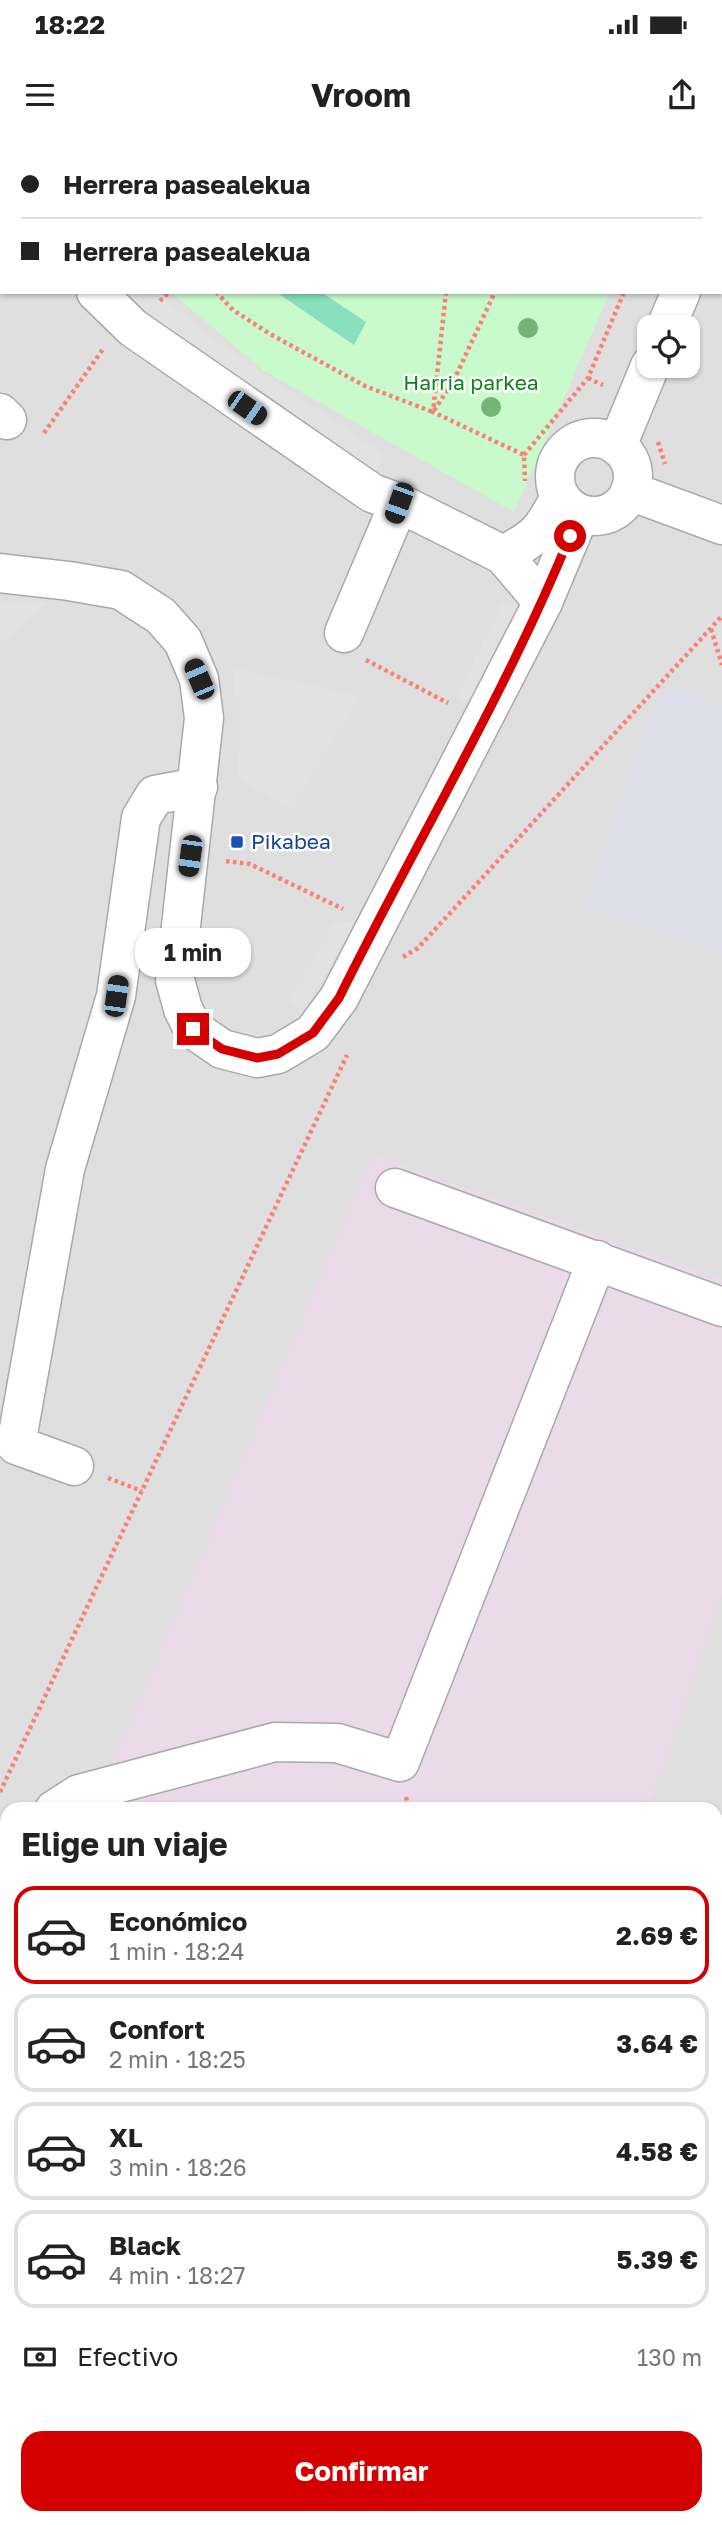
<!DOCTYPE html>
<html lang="es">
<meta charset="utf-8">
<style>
body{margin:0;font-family:"Golos Text",sans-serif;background:#f6f6f6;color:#222;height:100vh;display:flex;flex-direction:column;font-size:26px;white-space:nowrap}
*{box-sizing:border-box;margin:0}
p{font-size:23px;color:#767676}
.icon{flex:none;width:38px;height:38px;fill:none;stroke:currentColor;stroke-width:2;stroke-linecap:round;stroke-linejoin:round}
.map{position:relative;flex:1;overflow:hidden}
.panel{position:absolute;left:0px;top:1662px;width:723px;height:723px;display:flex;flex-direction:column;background:#fff;border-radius:21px 21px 0 0;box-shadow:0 2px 5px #0004}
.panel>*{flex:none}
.banner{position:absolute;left:0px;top:0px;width:723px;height:154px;box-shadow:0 2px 5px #0004;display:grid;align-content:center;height:154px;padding:0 21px;background:#fff}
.tools{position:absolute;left:637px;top:175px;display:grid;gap:14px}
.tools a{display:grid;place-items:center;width:63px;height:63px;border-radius:14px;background:#fff;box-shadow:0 2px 5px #0004;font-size:35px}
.end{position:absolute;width:32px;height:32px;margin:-16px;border:9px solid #d40000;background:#fff;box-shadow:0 0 0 4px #fff}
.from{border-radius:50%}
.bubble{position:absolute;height:49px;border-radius:21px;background:#fff;box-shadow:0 2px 5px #0004;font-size:23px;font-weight:700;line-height:49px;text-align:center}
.car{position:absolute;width:21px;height:42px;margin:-21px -10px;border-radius:9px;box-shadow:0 0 5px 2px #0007;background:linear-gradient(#222 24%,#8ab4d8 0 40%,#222 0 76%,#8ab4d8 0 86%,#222 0)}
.banner b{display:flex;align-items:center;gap:24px;height:66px;font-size:26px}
.banner b+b{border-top:2px solid #e0e0e0}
.banner i{width:18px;height:18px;background:#222}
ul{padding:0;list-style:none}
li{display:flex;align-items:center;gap:21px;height:98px;margin:0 14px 10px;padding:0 7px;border:4px solid #e0e0e0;border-radius:21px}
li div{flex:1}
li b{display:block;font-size:26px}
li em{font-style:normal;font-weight:700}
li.on{border-color:#d40000}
li>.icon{width:63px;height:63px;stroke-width:1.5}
h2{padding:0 21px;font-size:32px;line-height:84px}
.pay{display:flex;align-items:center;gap:18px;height:77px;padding:0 21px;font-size:26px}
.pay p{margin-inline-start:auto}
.button{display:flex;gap:14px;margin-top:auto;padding:14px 21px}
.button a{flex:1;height:80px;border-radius:21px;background:#d40000;color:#fff;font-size:28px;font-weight:700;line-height:80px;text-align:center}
.status{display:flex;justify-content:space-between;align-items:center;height:49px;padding:0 35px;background:#fff;direction:ltr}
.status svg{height:19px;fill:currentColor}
header{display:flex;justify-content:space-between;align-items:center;height:91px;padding:0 21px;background:#fff;font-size:32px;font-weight:700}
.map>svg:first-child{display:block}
.residential{fill:#e0dfdf;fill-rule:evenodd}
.industrial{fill:#ebdbe8}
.park{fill:#c8facc}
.pitch{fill:#88e0be}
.parking{fill:#e2e2e2}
.plaza{fill:#dddde8}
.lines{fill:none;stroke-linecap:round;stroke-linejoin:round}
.minor-casing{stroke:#a9a9a9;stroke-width:41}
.path{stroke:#fa8072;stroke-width:4.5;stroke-dasharray:3.5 3.5;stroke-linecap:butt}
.minor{stroke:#fff;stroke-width:38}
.tree{fill:#74b475}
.route{stroke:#d40000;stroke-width:9}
.transit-dot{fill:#1a4fb4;stroke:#fff;stroke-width:2.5}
.labels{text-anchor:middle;stroke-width:5;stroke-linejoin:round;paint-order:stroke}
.park-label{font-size:21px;fill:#0c8416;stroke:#fff}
.transit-label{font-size:21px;fill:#164399;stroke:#fff;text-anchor:start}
</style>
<div class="status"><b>18:22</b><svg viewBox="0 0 49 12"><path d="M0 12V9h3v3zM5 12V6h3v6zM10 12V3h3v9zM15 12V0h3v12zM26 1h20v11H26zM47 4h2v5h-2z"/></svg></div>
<header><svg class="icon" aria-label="menu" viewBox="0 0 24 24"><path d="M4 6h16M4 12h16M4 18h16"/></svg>Vroom<svg class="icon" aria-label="share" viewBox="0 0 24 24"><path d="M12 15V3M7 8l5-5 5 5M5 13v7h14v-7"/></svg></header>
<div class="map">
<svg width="722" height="2385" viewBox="0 0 722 2385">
<rect width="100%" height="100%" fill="#f2efe9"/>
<path class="residential" d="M0 0H722V2385H0ZM2 2H721V152H2ZM649 187H688V226H649ZM7 1670H716V2378H7Z"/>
<g class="industrial">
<polygon points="373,1015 722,1140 722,1456 648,1669 93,1670"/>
<polygon points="7,2007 7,2124 0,2125 0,2008"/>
</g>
<g class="park">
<polygon points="74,0 676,0 74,2"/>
<polygon points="171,152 610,152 514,372 264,231"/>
</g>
<polygon class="pitch" points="276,152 321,152 366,182 354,205"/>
<g class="parking">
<polygon points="119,152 156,152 208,196 386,316 372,337 192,213"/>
<polygon points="0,463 48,463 0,504"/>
<polygon points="502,463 521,465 472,566 456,557"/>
<polygon points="234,528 361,556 292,670 238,638"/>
<polygon points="334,781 356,782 301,875 288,860"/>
</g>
<g class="plaza">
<polygon points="662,544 722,565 722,813 585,766"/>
<polygon points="82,2378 302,2378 306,2385 84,2385"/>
</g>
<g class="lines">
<g class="minor-casing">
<g id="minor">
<polyline points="19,0 19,2"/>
<polyline points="0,24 2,24"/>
<polyline points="721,56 722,53"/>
<polyline points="96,152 133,188 372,353 399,363 503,415 543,462"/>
<polyline points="666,187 681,152"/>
<polyline points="0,273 7,280"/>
<circle cx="594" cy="337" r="39"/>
<polyline points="617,306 650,226"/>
<polyline points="630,351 722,385"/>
<path d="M503 415C537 398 543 390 560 357"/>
<polyline points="0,433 69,441 121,450 161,476 183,501 199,539 204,578 175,840 183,869 193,889 222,909 257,918 278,914 313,893 339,858 543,462 580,374"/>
<polyline points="344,493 399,363"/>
<polyline points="395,1048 722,1167"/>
<polyline points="74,1326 16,1305 65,1029 116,856 141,678 155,655 198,647"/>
<polyline points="54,1670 79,1654 275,1602 337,1603 400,1622 597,1120"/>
<polyline points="0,1741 7,1726"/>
<polyline points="716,1793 722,1777"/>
<polyline points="716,2106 722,2125"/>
<polyline points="0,2269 7,2288"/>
<polyline points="41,2378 43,2385"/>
<polyline points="355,2378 357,2385"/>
</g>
</g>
<g class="path">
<polyline points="114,0 114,2"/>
<polyline points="323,2 324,0"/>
<polyline points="463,2 463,0"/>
<polyline points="565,2 566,0"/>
<polyline points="688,2 689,0"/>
<polyline points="721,138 722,136"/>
<polyline points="216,152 233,170 270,194 365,246 433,272 454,240 495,152"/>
<polyline points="446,152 433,272 524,315 525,341"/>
<polyline points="160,161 169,152"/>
<polyline points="588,238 603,245"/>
<polyline points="44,293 103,209"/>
<polyline points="658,302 665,324"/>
<polyline points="524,315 588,238 624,152"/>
<polyline points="711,489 722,525"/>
<polyline points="366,520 448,563"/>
<polyline points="226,721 250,724 343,769"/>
<polyline points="403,817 418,808 722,476"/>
<polyline points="108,1338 142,1351"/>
<polyline points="0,1652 347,915"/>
<polyline points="406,1657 409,1670"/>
<polyline points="716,2310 722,2311"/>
<polyline points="0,2344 7,2362"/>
<polyline points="649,2378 652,2385"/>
</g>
<use href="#minor" class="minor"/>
</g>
<g class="tree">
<circle cx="528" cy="188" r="10"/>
<circle cx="491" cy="267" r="10"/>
</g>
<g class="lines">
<path class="route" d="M193 889 222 909 257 918 278 914 313 893 339 858C415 704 505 555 570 396"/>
</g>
<rect class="transit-dot" x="230" y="695" width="14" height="14" rx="3.5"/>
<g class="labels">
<g class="park-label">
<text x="471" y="250">Harria parkea</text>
</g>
<g class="transit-label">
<text x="251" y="709">Pikabea</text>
</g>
</g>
</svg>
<div class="tools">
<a><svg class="icon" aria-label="locate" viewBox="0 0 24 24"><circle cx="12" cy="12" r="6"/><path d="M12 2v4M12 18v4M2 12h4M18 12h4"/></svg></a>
</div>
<i class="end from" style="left:570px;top:396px"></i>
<i class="end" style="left:193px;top:889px"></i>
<div class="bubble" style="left:135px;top:788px;width:116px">1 min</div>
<i class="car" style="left:247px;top:268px;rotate:125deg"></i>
<i class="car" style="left:399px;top:363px;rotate:200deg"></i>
<i class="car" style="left:199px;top:539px;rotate:337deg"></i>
<i class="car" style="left:190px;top:716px;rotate:188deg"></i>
<i class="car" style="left:116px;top:856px;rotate:8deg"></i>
<div class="banner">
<b><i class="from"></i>Herrera pasealekua</b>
<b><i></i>Herrera pasealekua</b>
</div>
<section class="panel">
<h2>Elige un viaje</h2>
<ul>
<li class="on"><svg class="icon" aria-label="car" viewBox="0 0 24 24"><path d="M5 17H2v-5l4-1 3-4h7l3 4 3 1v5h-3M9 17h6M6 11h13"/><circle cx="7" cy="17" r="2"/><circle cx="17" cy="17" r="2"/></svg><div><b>Económico</b><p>1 min · 18:24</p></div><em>2.69 €</em></li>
<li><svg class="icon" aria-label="car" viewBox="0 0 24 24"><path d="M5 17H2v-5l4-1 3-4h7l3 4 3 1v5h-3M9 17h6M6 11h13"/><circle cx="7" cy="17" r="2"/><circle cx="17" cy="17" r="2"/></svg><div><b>Confort</b><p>2 min · 18:25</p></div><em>3.64 €</em></li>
<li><svg class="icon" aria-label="car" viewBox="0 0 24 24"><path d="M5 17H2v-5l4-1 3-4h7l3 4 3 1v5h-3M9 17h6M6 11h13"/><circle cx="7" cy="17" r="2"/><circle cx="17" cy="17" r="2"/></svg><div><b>XL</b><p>3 min · 18:26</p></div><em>4.58 €</em></li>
<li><svg class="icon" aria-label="car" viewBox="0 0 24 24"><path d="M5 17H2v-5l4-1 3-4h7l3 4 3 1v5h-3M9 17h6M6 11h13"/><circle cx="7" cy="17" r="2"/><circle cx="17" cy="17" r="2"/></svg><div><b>Black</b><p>4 min · 18:27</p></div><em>5.39 €</em></li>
</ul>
<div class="pay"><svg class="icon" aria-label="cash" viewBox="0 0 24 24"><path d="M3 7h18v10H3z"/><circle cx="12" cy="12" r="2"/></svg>Efectivo<p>130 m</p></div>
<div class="button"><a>Confirmar</a></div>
</section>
</div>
